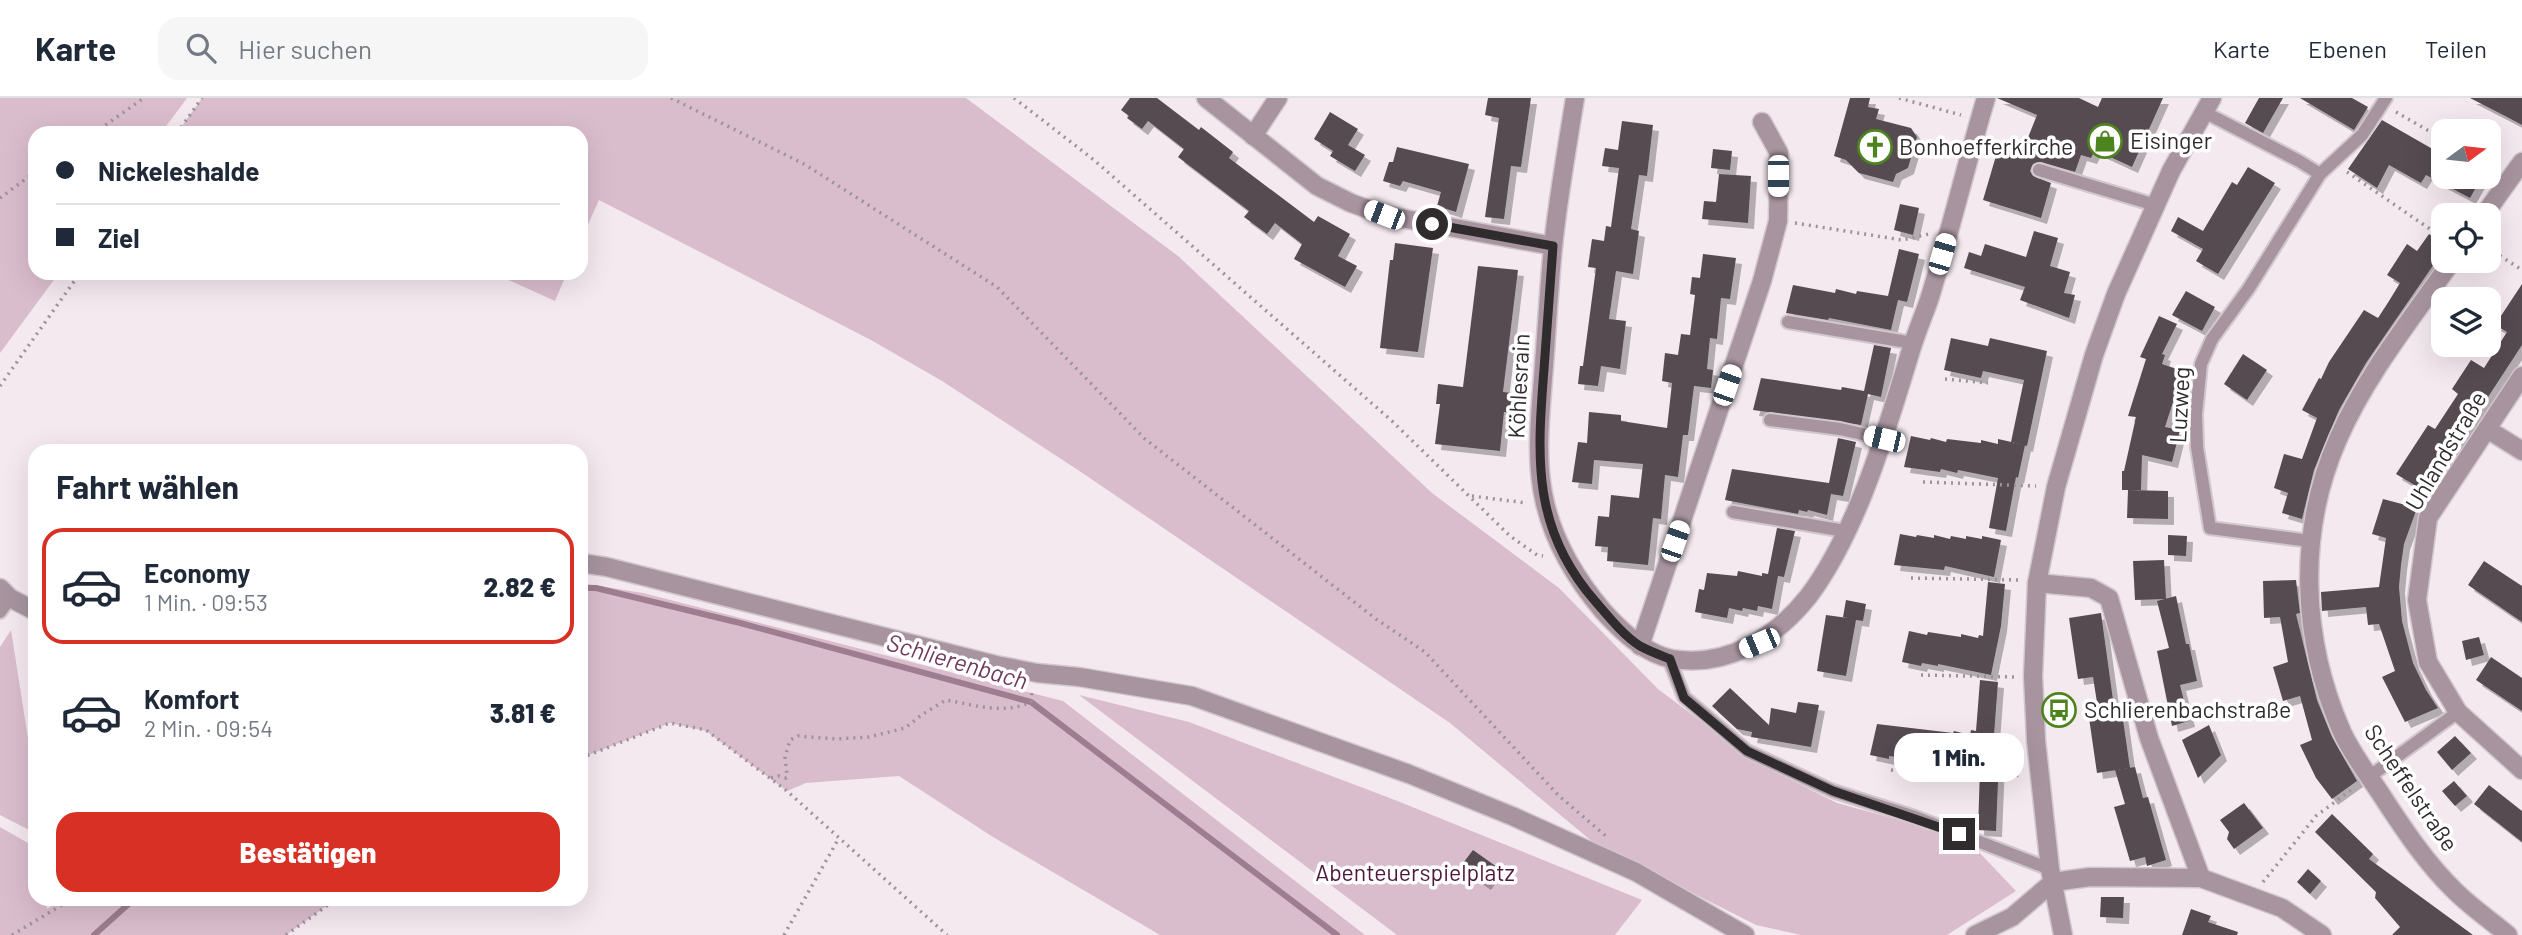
<!DOCTYPE html>
<html lang="de">
<meta charset="utf-8">
<style>
body{margin:0;font-family:Barlow,sans-serif;background:#f6f6f7;color:#1f2937;height:100vh;display:flex;flex-direction:column;font-size:26px;white-space:nowrap}
*{box-sizing:border-box;margin:0}
p{font-size:23px;color:#747a83}
.icon{flex:none;width:38px;height:38px;fill:none;stroke:currentColor;stroke-width:2;stroke-linecap:round;stroke-linejoin:round}
.map{position:relative;flex:1;overflow:hidden}
.details{position:absolute;left:28px;top:346px;width:560px;height:462px;display:flex;flex-direction:column;background:#fff;border-radius:21px;box-shadow:0 7px 28px #0002}
.details>*{flex:none}
.top-card{position:absolute;left:28px;top:28px;width:560px;height:154px;border-radius:21px;box-shadow:0 7px 28px #0002;display:grid;align-content:center;height:154px;padding:0 28px;background:#fff}
.needle{width:46px;rotate:75deg}
.fabs{position:absolute;left:2431px;top:21px;display:grid;gap:14px}
.fabs a{display:grid;place-items:center;width:70px;height:70px;border-radius:14px;background:#fff;box-shadow:0 7px 28px #0002;font-size:35px}
.end{position:absolute;width:32px;height:32px;margin:-16px;border:9px solid #302c2e;background:#fff;box-shadow:0 0 0 4px #fff}
.from{border-radius:50%}
.bubble{position:absolute;height:49px;border-radius:21px;background:#fff;box-shadow:0 7px 28px #0002;font-size:23px;font-weight:800;line-height:49px;text-align:center}
.car{position:absolute;width:21px;height:42px;margin:-21px -10px;border-radius:9px;box-shadow:0 0 5px 2px #0007;background:linear-gradient(#fff 24%,#345 0 40%,#fff 0 76%,#345 0 86%,#fff 0)}
.top-card b{display:flex;align-items:center;gap:24px;height:66px;font-size:26px}
.top-card b+b{border-top:2px solid #e0e1e3}
.top-card i{width:18px;height:18px;background:#1f2937}
ul{padding:0;list-style:none}
li{display:flex;align-items:center;gap:21px;height:116px;margin:0 14px 10px;padding:0 14px;border:4px solid transparent;border-radius:21px}
li div{flex:1}
li b{display:block;font-size:26px}
li em{font-style:normal;font-weight:800}
li.on{border-color:#d93025}
li>.icon{width:63px;height:63px;stroke-width:1.5}
h2{padding:0 28px;font-size:32px;line-height:84px}
.cta{display:flex;gap:14px;margin-top:auto;padding:14px 28px}
.cta a{flex:1;height:80px;border-radius:21px;background:#d93025;color:#fff;font-size:28px;font-weight:800;line-height:80px;text-align:center}
header{display:flex;align-items:center;gap:42px;box-sizing:border-box;height:98px;padding:0 35px;background:#fff;border-bottom:2px solid #e0e1e3}
header strong{font-size:33px}
nav{display:flex;gap:38px;margin-inline-start:auto;font-size:24px}
.search{width:490px;height:63px;background:#f6f6f7;display:flex;align-items:center;gap:18px;box-sizing:border-box;padding:0 24px;border-radius:21px;color:#747a83;font-size:26px}
.map>svg:first-child{display:block}
.green{fill:#dabdcd}
.lines{fill:none;stroke-linecap:round;stroke-linejoin:round}
.stream{stroke:#9d7d8f;stroke-width:6}
.building{fill:#554c51;filter:url(#shadow)}
.service-casing{stroke:#d1c7cc;stroke-width:16}
.minor-casing{stroke:#d1c7cc;stroke-width:21}
.path{stroke:#9b9397;stroke-width:3.5;stroke-dasharray:2 5;stroke-linecap:butt}
.service{stroke:#a7949f;stroke-width:12}
.minor{stroke:#a7949f;stroke-width:18}
.route{stroke:#302c2e;stroke-width:9}
.labels{text-anchor:middle;stroke-width:7;stroke-linejoin:round;paint-order:stroke}
.poi-label{font-size:23px;fill:#302c2e;stroke:#fff;text-anchor:start}
.street-label{font-size:23px;fill:#302c2e;stroke:#fff}
.park-label{font-size:23px;fill:#4d183b;stroke:#fff}
.water-label{font-size:24px;font-style:italic;fill:#713a5c;stroke:#fff}
</style>
<header>
<strong>Karte</strong>
<div class="search"><svg class="icon" aria-label="search" viewBox="0 0 24 24"><circle cx="10" cy="10" r="6"/><path d="M15 15l6 6"/></svg>Hier suchen</div>
<nav><a>Karte</a><a>Ebenen</a><a>Teilen</a></nav>
</header>
<div class="map">
<svg width="2522" height="837" viewBox="0 0 2522 837">
<defs>
<filter id="shadow"><feDropShadow dx="6" dy="6" stdDeviation="0" flood-color="#0004"/></filter>
</defs>
<rect width="100%" height="100%" fill="#f4e9ef"/>
<g class="green">
<polygon points="0,0 187,0 161,35 35,35 35,175 59,175 0,255"/>
<polygon points="202,0 966,0 1178,158 1432,395 1559,490 1658,591 1755,664 1837,705 1925,729 1976,751 2016,793 1947,837 1801,837 1756,827 1594,745 1450,625 1081,374 942,283 871,242 599,102 581,142 581,35 184,35 179,32"/>
<polygon points="493,175 567,175 555,203"/>
<polygon points="581,485 643,495 1063,603 1365,837 1160,837 993,739 899,678 806,685 787,693 706,633 670,625 581,660"/>
<polygon points="11,532 32,666 35,668 35,735 0,717 0,549"/>
<polygon points="1079,597 1189,624 1395,702 1642,802 1615,837 1397,837"/>
<polygon points="0,729 35,749 35,802 46,802 47,811 60,802 335,802 286,837 0,837"/>
</g>
<g class="lines">
<g class="stream">
<polyline points="581,490 596,490 740,525 1031,604 1337,837"/>
<polyline points="94,837 133,802"/>
</g>
</g>
<g class="building">
<polygon points="1130,0 1157,0 1199,32 1201,29 1233,54 1229,60 1314,124 1318,118 1350,136 1338,158 1357,168 1345,189 1294,161 1302,146 1275,125 1267,136 1244,119 1249,113 1178,59 1184,51 1148,23 1142,31 1127,20 1129,18 1121,12"/>
<polygon points="1488,0 1531,0 1521,69 1511,68 1504,121 1485,119 1499,20 1485,17"/>
<polygon points="1850,0 1870,0 1868,9 1879,11 1876,21 1911,30 1917,39 1908,70 1896,76 1893,84 1859,75 1846,62 1834,58"/>
<polygon points="1997,0 2079,0 2098,9 2102,0 2163,0 2132,69 2095,52 2091,60 2081,57 2075,74 2041,64 2033,66 2030,73 2033,78 2051,85 2041,120 1983,102 1998,51 2021,57 2037,17"/>
<polygon points="2259,0 2283,0 2263,35 2245,25"/>
<polygon points="2300,0 2352,0 2368,9 2354,32"/>
<polygon points="2470,0 2522,0 2522,27 2507,19"/>
<polygon points="1330,14 1358,31 1348,47 1365,57 1355,73 1330,58 1333,53 1314,41"/>
<polygon points="2382,22 2443,57 2443,79 2482,79 2470,100 2426,77 2421,85 2389,67 2377,90 2348,71"/>
<polygon points="1622,23 1653,27 1647,78 1639,77 1631,131 1639,133 1633,176 1616,173 1609,221 1626,223 1620,271 1601,268 1598,288 1578,286 1580,268 1583,268 1596,170 1588,169 1592,141 1604,143 1606,128 1611,129 1619,70 1602,68 1605,50 1618,52"/>
<polygon points="1397,49 1469,66 1456,114 1437,108 1441,94 1403,83 1400,88 1383,83 1389,64 1393,64"/>
<polygon points="1713,51 1732,53 1730,72 1711,70"/>
<polygon points="2248,69 2275,85 2218,176 2196,163 2203,151 2171,133 2178,119 2203,133 2232,84 2237,87"/>
<polygon points="1719,76 1751,78 1748,125 1702,121 1704,103 1716,104"/>
<polygon points="1900,106 1919,110 1913,137 1894,132"/>
<polygon points="2034,133 2058,140 2050,168 2070,174 2064,195 2075,197 2069,220 2020,202 2025,189 1964,170 1969,154 1981,158 1985,146 2026,159"/>
<polygon points="2429,136 2443,145 2443,153 2366,265 2339,312 2314,372 2302,421 2282,415 2288,395 2274,390 2284,356 2302,361 2317,320 2302,312 2319,280 2321,281 2329,264 2364,212 2378,220 2389,203 2400,185 2387,177 2407,146 2417,153"/>
<polygon points="1395,145 1433,150 1418,254 1380,250 1390,162 1393,162"/>
<polygon points="1899,151 1919,156 1907,204 1898,202 1891,232 1829,220 1828,222 1786,215 1793,187 1835,195 1836,191 1856,196 1857,193 1888,198"/>
<polygon points="1703,156 1736,160 1730,201 1721,200 1717,241 1710,240 1707,271 1713,272 1711,290 1694,288 1688,337 1683,337 1678,379 1665,377 1661,421 1653,420 1648,467 1607,463 1608,449 1595,448 1598,418 1609,419 1611,397 1639,400 1643,366 1594,362 1592,386 1572,384 1578,344 1587,345 1589,314 1621,317 1621,323 1667,330 1672,285 1662,283 1665,255 1678,257 1681,236 1690,237 1695,197 1690,196 1692,179 1700,180"/>
<polygon points="1478,168 1518,172 1503,294 1512,295 1510,314 1504,314 1500,353 1435,346 1440,306 1436,306 1438,286 1463,289"/>
<polygon points="2522,186 2522,247 2426,394 2396,376 2428,327 2435,331 2458,296 2452,291 2471,262 2484,270 2507,234 2495,227"/>
<polygon points="2186,193 2215,209 2202,233 2172,217"/>
<polygon points="2159,218 2177,226 2162,256 2165,257 2162,266 2183,273 2165,329 2180,332 2172,364 2142,357 2141,392 2122,392 2122,373 2124,373 2136,319 2128,318 2146,261 2140,259"/>
<polygon points="1951,240 1988,248 1990,240 2047,253 2027,348 2011,344 2024,282 1983,273 1981,280 1944,272"/>
<polygon points="1874,247 1891,250 1881,299 1868,296 1861,327 1753,312 1761,280 1841,292 1842,289 1864,293"/>
<polygon points="2243,256 2267,272 2247,302 2224,286"/>
<polygon points="1911,338 1930,342 1931,340 1946,344 1947,341 1981,345 1981,342 1998,346 1998,341 2025,347 2018,380 2016,379 2006,433 1989,430 1998,380 1958,372 1957,375 1941,371 1940,374 1904,369"/>
<polygon points="1838,340 1856,344 1843,398 1831,396 1827,417 1808,412 1807,414 1799,412 1798,416 1725,402 1732,371 1829,385"/>
<polygon points="2128,392 2168,393 2168,421 2127,420"/>
<polygon points="2383,401 2417,410 2404,446 2401,467 2399,489 2402,523 2413,565 2426,592 2438,610 2405,624 2382,579 2395,573 2379,526 2368,527 2366,509 2322,513 2321,494 2379,489 2386,440 2372,436"/>
<polygon points="1777,430 1795,433 1784,479 1778,478 1772,511 1758,508 1757,513 1743,510 1742,513 1729,510 1727,520 1695,514 1699,491 1704,492 1707,475 1737,478 1738,473 1762,478 1762,475 1768,476"/>
<polygon points="1900,436 1916,439 1917,437 1934,440 1934,437 1950,441 1951,438 1966,441 1966,438 1982,441 1982,438 2001,442 1994,479 1945,468 1944,472 1894,467"/>
<polygon points="2168,437 2187,438 2186,458 2168,457"/>
<polygon points="2164,462 2166,501 2135,502 2133,463"/>
<polygon points="2484,463 2522,488 2522,524 2468,487"/>
<polygon points="2296,482 2300,515 2296,516 2317,602 2332,639 2357,683 2332,701 2316,680 2300,647 2312,642 2300,598 2283,603 2273,569 2288,564 2280,519 2264,520 2263,483"/>
<polygon points="1988,484 2005,486 2001,528 1991,577 1938,566 1938,568 1922,565 1921,568 1902,564 1909,533 1927,537 1928,534 1961,539 1961,536 1978,540 1979,537 1983,538"/>
<polygon points="2176,498 2186,546 2189,546 2197,583 2180,587 2189,623 2172,628 2157,553 2169,550 2157,503"/>
<polygon points="1846,502 1866,506 1863,523 1856,522 1846,578 1817,573 1826,517 1848,520 1843,519"/>
<polygon points="2101,515 2114,609 2121,608 2130,670 2097,675 2088,613 2098,611 2093,579 2078,581 2069,520"/>
<polygon points="2479,539 2484,557 2466,562 2462,543"/>
<polygon points="2491,559 2522,580 2522,613 2476,582"/>
<polygon points="1980,582 1998,584 1994,637 1998,638 1993,659 1999,659 1996,733 1978,732 1980,671 1947,663 1947,666 1889,658 1889,661 1870,657 1877,626 1953,635 1954,633 1970,637 1971,632 1976,633"/>
<polygon points="1730,590 1769,627 1771,610 1796,615 1798,604 1819,607 1811,649 1751,639 1752,634 1737,631 1712,608"/>
<polygon points="2209,627 2221,657 2198,680 2182,642"/>
<polygon points="2455,638 2471,655 2452,672 2437,654"/>
<polygon points="2135,669 2143,700 2148,699 2166,762 2147,768 2145,759 2130,763 2114,709 2125,706 2115,672"/>
<polygon points="2454,683 2467,698 2455,708 2442,693"/>
<polygon points="2489,687 2522,713 2522,744 2474,706"/>
<polygon points="2244,705 2263,730 2234,751 2227,741 2229,734 2220,722"/>
<polygon points="2332,716 2373,756 2369,761 2473,837 2392,837 2400,829 2375,800 2376,794 2315,734"/>
<polygon points="1473,752 1497,769 1485,786 1460,769"/>
<polygon points="2308,771 2321,783 2310,796 2297,784"/>
<polygon points="2101,799 2124,799 2123,820 2100,819"/>
<polygon points="2191,811 2211,818 2208,824 2238,834 2237,837 2182,837"/>
</g>
<g class="lines">
<g class="service-casing">
<g id="service">
<polyline points="2204,14 2299,63 2320,76"/>
<polyline points="2039,72 2155,107"/>
<polyline points="1788,224 1913,245"/>
<polyline points="1770,322 1840,331 1884,341"/>
<polyline points="1733,414 1845,433"/>
<polyline points="2310,443 2210,430 2197,349 2196,316 2201,266 2212,241 2249,190 2320,76 2362,37 2386,0"/>
<polyline points="0,514 10,500"/>
<polyline points="1669,561 1684,599 1747,653 1833,693 1915,719 2050,771"/>
<polyline points="2369,679 2458,614"/>
</g>
</g>
<g class="minor-casing">
<g id="minor">
<polyline points="1206,0 1317,88 1351,105 1384,117 1553,148"/>
<path d="M1575 0C1567 50 1558 100 1553 149 1549 189 1547 228 1544 267 1541 312 1534 360 1545 405 1555 447 1576 481 1603 513 1621 533 1645 556 1672 561 1727 570 1775 540 1808 499 1858 433 1887 330 1911 252 1916 235 1923 219 1929 202 1950 135 1966 67 1986 0"/>
<polyline points="1253,38 1278,0"/>
<polyline points="2484,117 2522,64"/>
<path d="M2452 163C2412 220 2366 277 2338 341 2297 434 2301 541 2342 634 2353 658 2370 679 2384 701 2405 733 2427 766 2455 793 2471 809 2490 822 2508 837"/>
<polyline points="2522,278 2428,420 2417,502 2428,564 2458,614 2522,672"/>
<polyline points="2487,331 2522,353"/>
<polyline points="581,465 607,469 996,567 1037,575 1079,579 1192,598 1409,676 1512,718 1636,774 1745,837"/>
<polyline points="2037,485 2091,490 2109,500 2149,640 2201,780"/>
<polyline points="0,490 10,500 35,513"/>
<polyline points="1640,548 1762,183 1778,123 1779,55 1762,24"/>
<polyline points="1975,837 2012,819 2053,784 2090,779 2201,780 2282,810 2322,837"/>
<polyline points="2063,837 2050,771 2036,642 2033,578 2037,485 2056,389 2094,257 2116,196 2171,73 2212,0"/>
</g>
</g>
<g class="path">
<polyline points="671,0 804,66 997,189 1145,341 1376,521 1425,554 1558,697 1607,739"/>
<polyline points="1014,0 1094,62 1392,323 1510,438 1537,457 1543,458"/>
<polyline points="1899,0 1961,17"/>
<polyline points="2396,14 2443,41"/>
<polyline points="94,35 144,0"/>
<polyline points="177,35 202,0"/>
<polyline points="2347,74 2443,140"/>
<polyline points="0,100 35,74"/>
<polyline points="1795,125 1902,142 1929,136"/>
<polyline points="2488,150 2522,172"/>
<polyline points="1945,281 1988,285"/>
<polyline points="0,288 80,175"/>
<polyline points="1923,384 2036,388"/>
<polyline points="1472,398 1527,405"/>
<polyline points="1911,480 2018,482"/>
<polyline points="1921,577 2014,579"/>
<polyline points="581,660 670,625 706,632 787,693 947,837"/>
<polyline points="1891,672 1984,681 2020,677"/>
<path d="M771 680 779 678 786 680 787 678 785 659 790 642 798 638 836 641 869 639 905 630 923 616 946 602C975 607 1003 617 1031 604L1032 593"/>
<polyline points="2263,784 2316,718 2355,689"/>
<polyline points="12,837 70,802"/>
<polyline points="286,837 335,802"/>
<polyline points="784,837 839,740"/>
</g>
<use href="#service" class="service"/>
<use href="#minor" class="minor"/>
</g>
<g class="lines">
<path class="route" d="M1432 126 1553 148C1550 189 1547 230 1544 271 1537 360 1532 431 1595 503 1608 518 1623 537 1640 548 1649 553 1660 557 1670 561L1684 600 1747 653 1833 693 1959 736"/>
</g>
<defs>
<g id="shop-ring" transform="scale(1.75)"><circle r="9.5" fill="#fff" stroke="#4e841d" stroke-width="1.5"/><path d="M-5-2.5h2.3a2.7 3.5 0 0 1 5.4 0H5L5.5 6h-11ZM-1.5-2.5h3a1.5 2.3 0 0 0-3 0Z" fill="#4e841d"/></g>
<g id="church-ring" transform="scale(1.75)"><circle r="9.5" fill="#fff" stroke="#4e841d" stroke-width="1.5"/><path d="M-1.2-6h2.4v3.5h3.3v2.4h-3.3V6h-2.4V-.1h-3.3v-2.4h3.3Z" fill="#4e841d"/></g>
<g id="bus-ring" transform="scale(1.75)"><circle r="9.5" fill="#fff" stroke="#4e841d" stroke-width="1.5"/><path d="M-5-6H5V4H4V6H2V4H-2V6H-4V4H-5ZM-3.5-4V0h7V-4ZM-3.5 1.2v1.5H-2V1.2ZM2 1.2v1.5H3.5V1.2Z" fill="#4e841d"/></g>
</defs>
<g fill-rule="evenodd">
<use href="#shop-ring" x="2105" y="43"/>
<use href="#church-ring" x="1875" y="49"/>
<use href="#bus-ring" x="2059" y="612"/>
</g>
<g class="labels">
<g class="poi-label">
<text x="2130" y="51">Eisinger</text>
<text x="1899" y="57">Bonhoefferkirche</text>
<text x="2084" y="620">Schlierenbachstraße</text>
</g>
<g class="street-label">
<text transform="translate(1519 288) rotate(-87)" y="8">Köhlesrain</text>
<text transform="translate(2180 307) rotate(-87)" y="8">Luzweg</text>
<text transform="translate(2446 353) rotate(-59)" y="8">Uhlandstraße</text>
<text transform="translate(2411 690) rotate(56)" y="8">Scheffelstraße</text>
</g>
<g class="park-label">
<text x="1415" y="783">Abenteuerspielplatz</text>
</g>
<g class="water-label">
<text transform="translate(957 564) rotate(16)" y="8">Schlierenbach</text>
</g>
</g>
</svg>
<div class="fabs">
<a><svg class="needle" viewBox="-14 -14 28 28"><path d="M0-13l5 13h-10z" fill="#e53935"/><path d="M0 13l5-13h-10z" fill="#747a83"/></svg></a>
<a><svg class="icon" aria-label="locate" viewBox="0 0 24 24"><circle cx="12" cy="12" r="6"/><path d="M12 2v4M12 18v4M2 12h4M18 12h4"/></svg></a>
<a><svg class="icon" aria-label="layers" viewBox="0 0 24 24"><path d="M12 4l9 5-9 5-9-5zM3 14l9 5 9-5"/></svg></a>
</div>
<i class="end from" style="left:1432px;top:126px"></i>
<i class="end" style="left:1959px;top:736px"></i>
<div class="bubble" style="left:1894px;top:635px;width:130px">1 Min.</div>
<i class="car" style="left:1778px;top:78px;rotate:180deg"></i>
<i class="car" style="left:1384px;top:117px;rotate:291deg"></i>
<i class="car" style="left:1942px;top:156px;rotate:16deg"></i>
<i class="car" style="left:1727px;top:287px;rotate:19deg"></i>
<i class="car" style="left:1884px;top:341px;rotate:283deg"></i>
<i class="car" style="left:1675px;top:443px;rotate:19deg"></i>
<i class="car" style="left:1759px;top:545px;rotate:247deg"></i>
<div class="top-card">
<b><i class="from"></i>Nickeleshalde</b>
<b><i></i>Ziel</b>
</div>
<section class="details">
<h2>Fahrt wählen</h2>
<ul>
<li class="on"><svg class="icon" aria-label="car" viewBox="0 0 24 24"><path d="M5 17H2v-5l4-1 3-4h7l3 4 3 1v5h-3M9 17h6M6 11h13"/><circle cx="7" cy="17" r="2"/><circle cx="17" cy="17" r="2"/></svg><div><b>Economy</b><p>1 Min. · 09:53</p></div><em>2.82 €</em></li>
<li><svg class="icon" aria-label="car" viewBox="0 0 24 24"><path d="M5 17H2v-5l4-1 3-4h7l3 4 3 1v5h-3M9 17h6M6 11h13"/><circle cx="7" cy="17" r="2"/><circle cx="17" cy="17" r="2"/></svg><div><b>Komfort</b><p>2 Min. · 09:54</p></div><em>3.81 €</em></li>
</ul>
<div class="cta"><a>Bestätigen</a></div>
</section>
</div>
